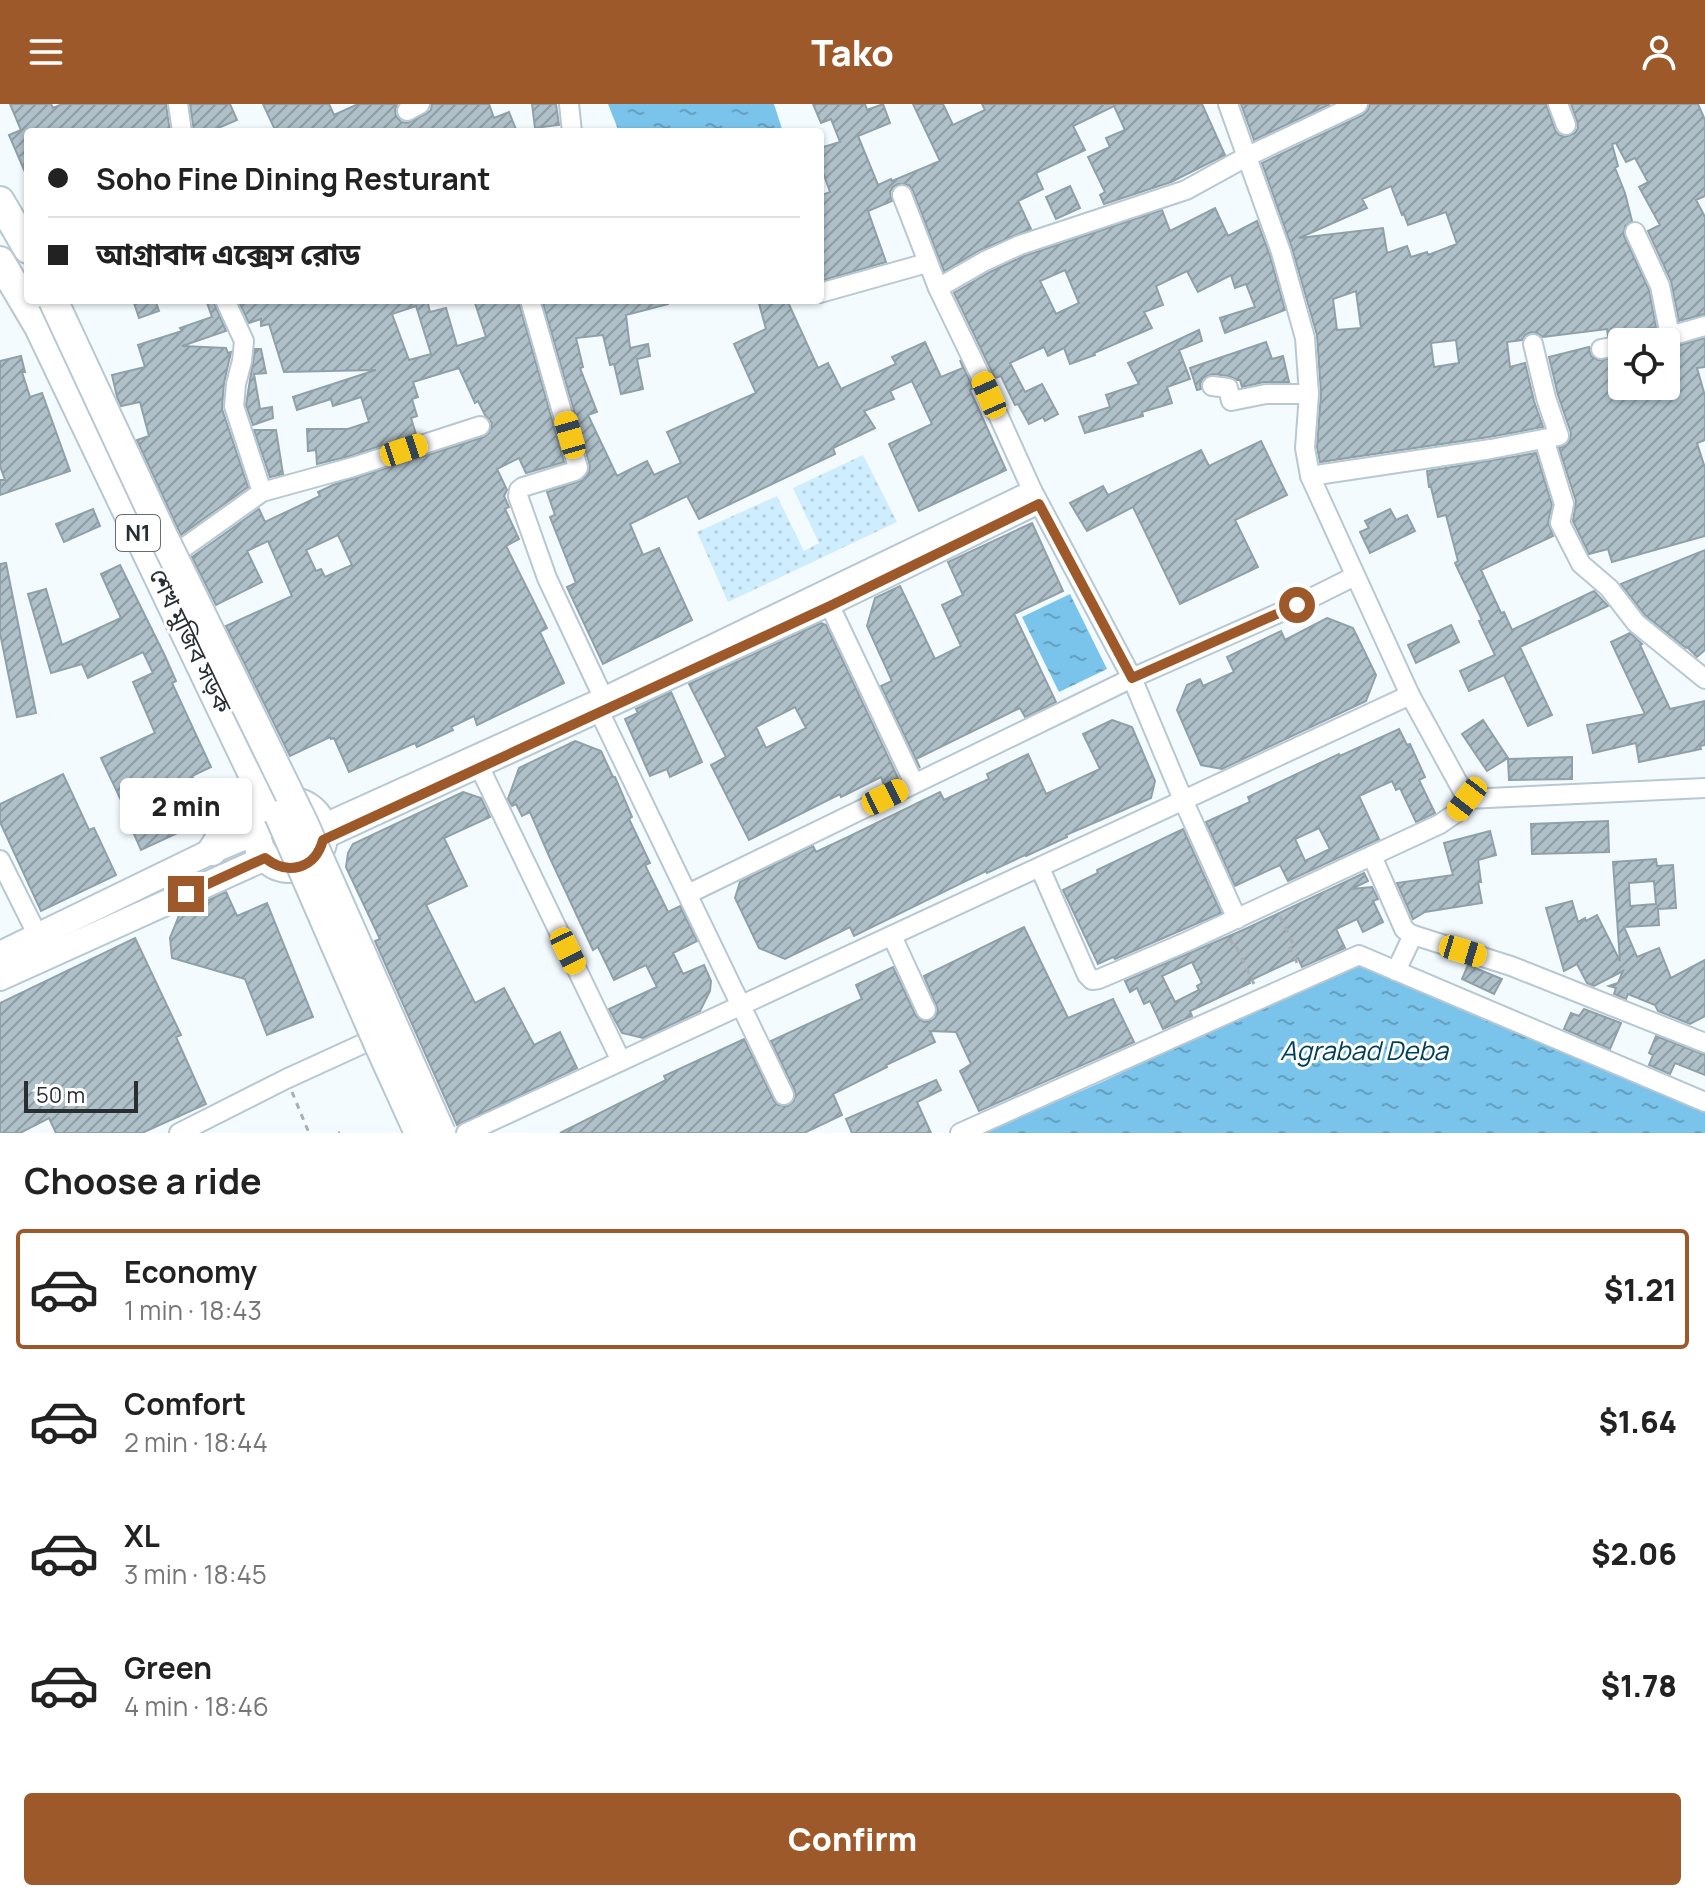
<!DOCTYPE html>
<meta charset="utf-8">
<style>
body{margin:0;font-family:Manrope,"Noto Sans Bengali",sans-serif;background:#f6f6f6;color:#222;height:100vh;display:flex;flex-direction:column;font-size:30px;white-space:nowrap}
*{box-sizing:border-box;margin:0}
p{font-size:26px;color:#767676}
.icon{flex:none;width:44px;height:44px;fill:none;stroke:currentColor;stroke-width:2;stroke-linecap:round;stroke-linejoin:round}
.map{position:relative;height:1029px;overflow:hidden}
.panel{display:flex;flex-direction:column;background:#fff;flex:1}
.panel>*{flex:none}
.hud{position:absolute;left:24px;top:24px;width:800px;height:176px;border-radius:8px;box-shadow:0 2px 6px #0004;display:grid;align-content:center;height:176px;padding:0 24px;background:#fff}
.tools{position:absolute;left:1608px;top:224px;display:grid;gap:16px}
.tools a{display:grid;place-items:center;width:72px;height:72px;border-radius:8px;background:#fff;box-shadow:0 2px 6px #0004;font-size:40px}
.scale{position:absolute;left:24px;bottom:20px;width:114px;box-sizing:border-box;padding-left:8px;border:4px solid #282e32;border-top:0;font-size:22px;line-height:28px;white-space:nowrap;color:#282e32;-webkit-text-stroke:6px #fff;paint-order:stroke}
.end{position:absolute;width:36px;height:36px;margin:-18px;border:10px solid #9d592a;background:#fff;box-shadow:0 0 0 4px #fff}
.from{border-radius:50%}
.bubble{position:absolute;height:56px;border-radius:8px;background:#fff;box-shadow:0 2px 6px #0004;font-size:26px;font-weight:800;line-height:56px;text-align:center}
.car{position:absolute;width:24px;height:48px;margin:-24px -12px;border-radius:10px;box-shadow:0 0 6px 2px #0007;background:linear-gradient(#f5c518 24%,#345 0 40%,#f5c518 0 76%,#345 0 86%,#f5c518 0)}
.hud b{display:flex;align-items:center;gap:28px;height:76px;font-size:30px}
.hud b+b{border-top:2px solid #e0e0e0}
.hud i{width:20px;height:20px;background:#222}
ul{padding:0;list-style:none}
li{display:flex;align-items:center;gap:24px;height:120px;margin:0 16px 12px;padding:0 8px;border:4px solid transparent;border-radius:8px}
li div{flex:1}
li b{display:block;font-size:30px}
li em{font-style:normal;font-weight:800}
li.selected{border-color:#9d592a}
li>.icon{width:72px;height:72px;stroke-width:1.5}
h2{padding:0 24px;font-size:36px;line-height:96px}
.button{display:flex;gap:16px;margin-top:auto;padding:16px 24px}
.button a{flex:1;height:92px;border-radius:8px;background:#9d592a;color:#fff;font-size:32px;font-weight:800;line-height:92px;text-align:center}
header{display:flex;justify-content:space-between;align-items:center;height:104px;padding:0 24px;background:#9d592a;color:#fff;font-size:36px;font-weight:800}
.map>svg:first-child{display:block}
.park{fill:url(#park-dots)}
.water{fill:url(#water-ripples)}
.building{fill:url(#building-hatch);stroke:#90a0a9;stroke-width:2;fill-rule:evenodd}
.lines{fill:none;stroke-linecap:round;stroke-linejoin:round}
.minor-casing{stroke:#b8c8d2;stroke-width:22}
.major-casing{stroke:#b8c8d2;stroke-width:28}
.highway-casing{stroke:#b8c8d2;stroke-width:32}
.path{stroke:#a8aeb2;stroke-width:3;stroke-dasharray:6 6;stroke-linecap:butt}
.minor{stroke:#fff;stroke-width:18}
.major{stroke:#fff;stroke-width:24}
.highway{stroke:#fff;stroke-width:28}
.highway-bridge-casing{stroke:#b8c8d2;stroke-width:32;stroke-linecap:butt}
.highway-bridge{stroke:#fff;stroke-width:28}
.route{stroke:#9d592a;stroke-width:10}
.labels{text-anchor:middle;stroke-width:6;stroke-linejoin:round;paint-order:stroke}
.shield{fill:#fff;stroke:#686d70;stroke-width:2}
.shield-label{font-size:22px;font-weight:bold;fill:#282e32}
.street-label{font-size:24px;fill:#282e32;stroke:#fff}
.water-label{font-size:26px;font-style:italic;fill:#00405a;stroke:#fff}
</style>
<header><svg class="icon" aria-label="menu" viewBox="0 0 24 24"><path d="M4 6h16M4 12h16M4 18h16"/></svg>Tako<svg class="icon" aria-label="person" viewBox="0 0 24 24"><circle cx="12" cy="8" r="4"/><path d="M4 21q1-7 8-7t8 7"/></svg></header>
<div class="map">
<svg width="1705" height="1029" viewBox="0 0 1705 1029">
<defs>
<pattern id="park-dots" width="8" height="8" patternUnits="userSpaceOnUse" patternTransform="scale(2)"><rect width="8" height="8" fill="#ceedfe"/><path d="M2 2h.1M6 6h.1" fill="none" stroke="#b1ccda" stroke-width="1.8" stroke-linecap="round"/></pattern>
<pattern id="water-ripples" width="26" height="14" patternUnits="userSpaceOnUse" patternTransform="scale(2)"><rect width="26" height="14" fill="#7ac4eb"/><path d="M2 4q2-2 4 0t4 0M15 11q2-2 4 0t4 0" fill="none" stroke="#64a0bf"/></pattern>
<pattern id="building-hatch" width="6" height="6" patternUnits="userSpaceOnUse" patternTransform="scale(2)"><rect width="6" height="6" fill="#afc0c9"/><path d="M-1 1l2-2M0 6l6-6M5 7l2-2" fill="none" stroke="#8e9ca4"/></pattern>
</defs>
<rect width="100%" height="100%" fill="#f4fbfe"/>
<polygon class="park" points="863,351 897,418 728,498 697,428 777,392 804,447 819,439 793,384"/>
<g class="water">
<polygon points="608,0 774,0 783,28 619,28"/>
<polygon points="1070,490 1107,565 1059,588 1022,513"/>
<polygon points="1364,860 1705,1003 1705,1029 984,1029 1102,978 1327,873 1350,863"/>
</g>
<g class="building">
<polygon points="10,0 51,0 53,4 62,0 166,0 170,28 28,28 28,75 9,31 21,26"/>
<polygon points="190,0 230,0 237,16 209,28 194,28"/>
<polygon points="263,0 329,0 334,11 358,0 397,0 395,6 396,12 401,18 407,19 426,10 431,6 432,0 489,0 494,14 509,8 517,28 276,28"/>
<polygon points="532,0 556,0 559,21 535,24"/>
<polygon points="813,0 865,0 867,6 883,0 890,19 858,32 878,81 891,75 892,77 940,57 913,0 943,0 953,21 985,6 982,0 1202,0 1225,51 1171,78 1104,100 1100,91 1105,88 1088,53 1110,43 1106,34 1125,26 1114,2 1073,22 1085,46 1036,69 1043,85 1018,97 1031,125 980,146 944,167 913,87 909,81 898,80 893,83 890,88 892,97 868,107 886,158 820,177 820,92 830,88 820,60 820,44 840,38 831,15 821,19"/>
<polygon points="1241,0 1330,0 1254,36"/>
<path d="M1370 0H1546L1555 26 1559 31 1565 33 1575 29 1578 24 1577 17 1571 0H1698L1705 16V92L1696 96 1705 113V210L1679 217 1671 177 1648 127 1660 121 1639 83 1648 78 1635 54 1626 58 1616 39 1612 40 1618 62 1615 64 1625 89 1632 117 1625 122 1624 132 1649 186 1656 223 1639 227 1631 233 1625 230 1608 232 1607 225 1543 233 1537 229 1531 228 1525 231 1522 236 1507 238 1510 263 1525 259 1534 297 1543 323 1489 333 1320 358 1317 343 1321 289 1317 231 1292 144 1262 59 1363 11 1368 6ZM1391 82 1402 111 1404 110 1408 121 1446 108 1457 140 1428 151 1427 148 1411 153 1407 142 1387 149 1383 124 1299 134 1367 104 1362 95ZM1356 187 1361 224 1337 226 1333 195ZM1456 236 1459 259 1434 263 1431 239Z"/>
<polygon points="1070,82 1080,104 1056,115 1046,93"/>
<path d="M1215 104 1228 132 1257 117 1270 152 1285 206 1225 229 1220 214 1255 203 1246 180 1235 184 1231 171 1198 188 1187 167 1156 182 1163 201 1144 208 1152 224 1094 249 1095 251 1070 260 1064 244 1048 252 1044 243 1010 259 1025 288 1042 280 1058 310 1045 317 1043 313 1029 320 1018 300 1015 301 1001 272 995 274 954 189 990 168 1024 152 1162 106 1170 127ZM1065 166 1079 199 1056 210 1040 177Z"/>
<polygon points="133,196 155,196 159,207 139,214"/>
<polygon points="206,196 213,196 226,227 182,242 226,244 228,249 231,248 224,279 222,305 248,383 181,431 137,336 149,332 140,298 121,302 117,293 112,271 145,263 138,241 182,227 180,224 212,213"/>
<path d="M238 196H427L430 208 446 204 457 242 486 233 474 196H518L564 358 526 369 519 354 497 365 507 386 504 392 509 403 505 405 519 435 506 442 547 524 540 528 564 579 477 621 474 612 451 623 453 626 417 643 415 639 349 668 334 634 331 635 330 633 290 652 226 522 292 492 268 437 247 447 262 478 216 501 192 453 259 405 265 418 320 392 318 388 333 381 484 333 489 329 492 319 485 311 478 297 475 299 459 264 413 278 418 293 412 295 417 312 411 314 416 330 350 352 317 360 316 346 308 347 307 325H348L369 318 361 293 333 302 331 295 297 306 293 293 376 266 284 268 269 220 261 222V215L249 219ZM416 202 431 250 409 256 392 210ZM338 431 352 461 325 473 321 465 316 467 306 446Z"/>
<polygon points="542,196 667,196 668,200 626,211 630,244 648,240 650,252 637,255 643,285 621,290 614,260 610,261 603,231 576,234 583,263 580,264 597,308 588,311 617,372 647,357 654,371 681,359 667,328 756,289 734,240 766,225 758,196 787,196 818,264 828,259 841,285 896,260 892,253 925,238 941,273 963,264 960,256 973,284 970,286 1006,366 919,407 889,340 932,320 912,277 890,287 894,295 864,307 875,324 833,344 835,350 699,415 687,392 630,420 643,451 659,444 692,516 603,560 567,483 576,479 550,413 555,411 547,388 583,376 589,368 590,362"/>
<polygon points="1199,226 1202,237 1179,246 1190,275 1167,283 1172,299 1142,308 1143,312 1085,329 1079,313 1110,303 1106,291 1139,280 1128,259"/>
<polygon points="1705,234 1705,263 1697,264 1705,292 1705,336 1697,339 1705,364 1705,432 1612,458 1608,445 1589,450 1573,417 1576,397 1559,344 1568,340 1570,336 1571,329 1558,291 1549,253 1589,243 1591,252 1598,256 1622,253 1622,282 1666,282 1666,245"/>
<polygon points="1266,238 1272,255 1283,252 1289,278 1264,278 1242,283 1240,276 1237,276 1229,272 1213,270 1203,274 1200,280 1201,285 1197,286 1190,264"/>
<polygon points="255,245 261,245 266,269 254,270 260,305 272,303 273,314 253,321 246,301"/>
<polygon points="21,252 25,268 22,268 30,293 42,289 70,367 0,391 0,376 5,376 0,362 0,257"/>
<polygon points="254,326 276,326 283,370 270,373"/>
<polygon points="1261,337 1287,391 1235,416 1258,463 1180,500 1133,403 1087,427 1070,399 1103,382 1108,391 1201,346 1209,362"/>
<polygon points="1536,349 1552,401 1548,418 1553,432 1481,466 1501,509 1504,508 1512,526 1594,487 1608,502 1520,543 1552,611 1528,622 1504,571 1469,587 1460,567 1495,551 1479,517 1482,516 1455,459 1458,457 1446,411 1438,413 1431,383 1429,383 1427,367"/>
<polygon points="93,405 100,422 64,438 56,420"/>
<polygon points="1390,405 1396,416 1407,411 1415,427 1370,449 1360,428 1369,424 1365,417"/>
<polygon points="1032,419 1063,487 1014,510 1056,598 1025,613 1020,604 916,655 920,664 881,582 892,577 867,522 875,494 900,482 935,555 961,542 942,501 963,491 948,458"/>
<polygon points="1705,446 1705,546 1697,553 1687,543 1686,544 1645,511 1621,480"/>
<polygon points="6,459 36,609 17,613 0,529 0,460"/>
<polygon points="120,461 165,552 176,577 172,579 211,663 192,672 212,713 141,746 127,714 129,713 101,654 155,629 133,578 153,569 143,548 88,574 82,560 51,569 28,490 46,485 62,541 121,514 101,470"/>
<polygon points="1327,514 1353,524 1376,571 1366,597 1222,665 1201,661 1177,606 1187,581 1200,575 1203,582 1234,568 1227,553 1281,527 1285,536"/>
<path d="M821 519 826 521 898 674 884 681 881 673 841 693 840 690 749 736 711 661 726 653 689 580ZM795 603 806 624 766 644 756 623Z"/>
<polygon points="1451,521 1459,538 1416,559 1408,541"/>
<polygon points="1630,529 1642,540 1640,541 1670,605 1705,597 1705,641 1700,642 1701,645 1639,658 1636,639 1593,649 1587,621 1645,610 1611,538"/>
<polygon points="671,588 702,658 670,673 667,665 650,672 625,615 638,609 636,605"/>
<polygon points="1112,616 1132,623 1155,677 1151,694 1066,731 1067,733 1026,752 1025,751 987,769 986,767 854,832 850,823 785,855 759,844 735,794 740,778 813,742 816,748 848,733 940,688 944,696 989,675 987,670 1028,650 1046,690 1100,665 1083,630"/>
<polygon points="1483,616 1508,654 1487,667 1462,630"/>
<path d="M1399 625 1407 641 1410 640 1425 673 1419 676 1435 709 1416 718 1400 684 1396 686 1392 677 1359 692 1379 735 1288 777 1280 761 1235 782 1206 718 1250 698 1248 693 1339 650 1340 652ZM1319 724 1330 745 1305 757 1295 735Z"/>
<polygon points="575,637 601,647 613,673 615,673 632,713 629,715 650,759 645,761 668,808 680,802 697,837 673,849 683,870 704,861 711,877 710,887 700,907 643,934 622,929 609,905 657,883 646,861 614,876 598,843 593,846 549,752 530,708 522,712 516,700 512,702 508,695 519,664"/>
<polygon points="1572,653 1572,675 1509,676 1508,655"/>
<polygon points="63,670 89,726 94,724 116,771 41,807 0,718 0,700"/>
<polygon points="463,688 481,694 490,713 444,734 467,782 426,801 475,899 504,884 534,941 560,928 577,964 457,1021 375,837 380,835 346,763 348,749 353,740"/>
<polygon points="1608,717 1609,748 1532,750 1531,720"/>
<polygon points="1183,725 1221,809 1115,855 1113,853 1098,860 1063,786 1098,769 1097,766"/>
<polygon points="1490,727 1496,751 1478,756 1481,778 1478,778 1482,799 1425,808 1413,815 1397,779 1453,771 1444,739"/>
<path d="M1656 755 1657 762 1673 761 1676 804 1658 805 1659 821 1624 823 1637 853 1659 844 1671 874 1705 856V912L1690 920 1658 907 1655 901 1628 890 1626 895 1614 890 1616 884 1609 882 1618 879 1623 867 1594 882 1587 879 1577 860 1564 867 1546 804 1572 797 1578 818 1585 814 1586 817 1597 811 1620 857 1613 758ZM1654 777 1656 800 1630 802 1629 779Z"/>
<path d="M1364 769 1368 777 1351 785 1372 783 1378 795 1373 797 1383 818 1363 828 1357 815 1336 825 1345 844 1302 863 1298 854 1249 877 1250 879 1190 907 1192 912 1163 925 1150 897 1144 900 1137 884 1130 888 1125 877 1243 826ZM1192 858 1202 879 1197 882 1199 886 1175 898 1162 872Z"/>
<polygon points="226,788 237,812 267,799 313,913 267,931 245,875 172,854 170,834 180,809"/>
<polygon points="1024,823 1068,914 1113,895 1134,938 979,1007 960,967 971,960 956,928 930,927 935,938 886,961 887,963 833,990 842,1011 804,1029 560,1029 666,976 664,972 744,935 774,997 778,1001 788,1002 794,997 795,987 771,937 862,895 856,881 893,863 916,912 924,918 930,917 935,914 938,906 924,872"/>
<polygon points="135,834 181,931 176,933 206,1000 142,1029 56,1029 49,1014 20,1029 0,1029 0,899"/>
<polygon points="1468,861 1502,875 1494,890 1462,875"/>
<polygon points="1584,905 1621,919 1610,945 1564,925 1571,909 1579,912"/>
<polygon points="1656,932 1705,951 1705,971 1675,959 1670,970 1649,961 1653,951 1649,949"/>
<polygon points="936,976 941,986 917,998 931,1029 852,1029 846,1015"/>
</g>
<g class="lines">
<g class="minor-casing">
<g id="minor">
<polyline points="178,0 182,28"/>
<polyline points="569,0 572,28"/>
<polyline points="1228,0 1281,148 1305,234 1309,290 1305,344 1310,372 1410,591 1467,695 1705,684"/>
<polyline points="1558,0 1566,21"/>
<polyline points="407,7 420,0"/>
<polyline points="902,91 938,184 981,273 1032,386 1132,574 1184,698 1237,815"/>
<polyline points="1635,128 1660,182 1670,232"/>
<polyline points="938,184 985,157 1020,141 1186,86 1246,53 1358,0"/>
<polyline points="820,189 927,159"/>
<polyline points="225,196 244,237 242,257 236,280 234,302 262,388"/>
<polyline points="530,196 578,364 575,367 523,383 519,386 518,392 547,474 603,593"/>
<polyline points="1642,238 1670,232 1705,222"/>
<polyline points="1601,245 1622,241"/>
<polyline points="1212,282 1228,284 1231,297 1266,290 1309,290"/>
<polyline points="1544,335 1564,400 1560,419 1581,460 1609,484 1636,519 1705,575"/>
<polyline points="1310,372 1491,345 1559,332 1546,294 1533,240"/>
<polyline points="175,450 262,388 353,363 480,322"/>
<polyline points="830,502 914,679"/>
<polyline points="600,609 784,991"/>
<polyline points="480,664 621,957"/>
<polyline points="322,720 603,593 1032,386"/>
<polyline points="323,736 830,502 1039,400"/>
<polyline points="1372,752 1404,825 1410,830 1511,862 1705,939"/>
<polyline points="0,756 38,832"/>
<polyline points="1040,764 1087,871 1092,876 1099,875 1186,838 1440,720 1456,709 1467,695"/>
<polyline points="688,790 1132,574 1297,501 1355,472"/>
<polyline points="892,832 926,906"/>
<polyline points="1396,867 1413,831"/>
<polyline points="179,1029 286,975 369,937"/>
<polyline points="466,1029 1410,591"/>
<polyline points="960,1029 1359,851 1705,998"/>
</g>
</g>
<g class="major-casing">
<g id="major">
<polyline points="0,850 212,747 257,728"/>
<polyline points="0,874 265,754"/>
</g>
</g>
<g class="highway-casing">
<g id="highway">
<polyline points="0,97 28,145"/>
<polyline points="0,157 39,223 269,704"/>
<circle cx="290" cy="731" r="33"/>
<polyline points="212,747 257,676"/>
</g>
</g>
<g class="path">
<polyline points="1280,812 1294,842 1290,844 1298,861"/>
<polyline points="1230,835 1234,843 1236,842 1254,880"/>
<polyline points="292,988 309,1029"/>
<polyline points="338,1029 340,1029"/>
</g>
<use href="#minor" class="minor"/>
<use href="#major" class="major"/>
<use href="#highway" class="highway"/>
<g class="highway-bridge-casing">
<g id="highway-bridge">
<polyline points="53,196 163,432 303,718 441,1029"/>
<polyline points="279,711 379,941 419,1029"/>
</g>
</g>
<use href="#highway-bridge" class="highway-bridge"/>
</g>
<g class="lines">
<path class="route" d="M186 790 265 754C288 772 315 765 323 736L830 502 1039 400 1132 574 1297 501"/>
</g>
<g class="labels">
<rect class="shield" x="116" y="411" width="44" height="36" rx="6"/>
<g class="shield-label">
<text x="138" y="437">N1</text>
</g>
<g class="street-label">
<text transform="translate(190 537) rotate(64)" y="8">শেখ মুজিব সড়ক</text>
</g>
<g class="water-label">
<text x="1364" y="956">Agrabad Deba</text>
</g>
</g>
</svg>
<div class="tools">
<a><svg class="icon" aria-label="locate" viewBox="0 0 24 24"><circle cx="12" cy="12" r="6"/><path d="M12 2v4M12 18v4M2 12h4M18 12h4"/></svg></a>
</div>
<div class="scale">50 m</div>
<i class="end from" style="left:1297px;top:501px"></i>
<i class="end" style="left:186px;top:790px"></i>
<div class="bubble" style="left:120px;top:674px;width:132px">2 min</div>
<i class="car" style="left:989px;top:291px;rotate:336deg"></i>
<i class="car" style="left:570px;top:331px;rotate:344deg"></i>
<i class="car" style="left:404px;top:346px;rotate:72deg"></i>
<i class="car" style="left:885px;top:693px;rotate:64deg"></i>
<i class="car" style="left:1467px;top:695px;rotate:218deg"></i>
<i class="car" style="left:568px;top:847px;rotate:154deg"></i>
<i class="car" style="left:1463px;top:847px;rotate:107deg"></i>
<div class="hud">
<b><i class="from"></i>Soho Fine Dining Resturant</b>
<b><i></i>আগ্রাবাদ এক্সেস রোড</b>
</div>
</div>
<section class="panel">
<h2>Choose a ride</h2>
<ul>
<li class="selected"><svg class="icon" aria-label="car" viewBox="0 0 24 24"><path d="M5 17H2v-5l4-1 3-4h7l3 4 3 1v5h-3M9 17h6M6 11h13"/><circle cx="7" cy="17" r="2"/><circle cx="17" cy="17" r="2"/></svg><div><b>Economy</b><p>1 min · 18:43</p></div><em>$1.21</em></li>
<li><svg class="icon" aria-label="car" viewBox="0 0 24 24"><path d="M5 17H2v-5l4-1 3-4h7l3 4 3 1v5h-3M9 17h6M6 11h13"/><circle cx="7" cy="17" r="2"/><circle cx="17" cy="17" r="2"/></svg><div><b>Comfort</b><p>2 min · 18:44</p></div><em>$1.64</em></li>
<li><svg class="icon" aria-label="car" viewBox="0 0 24 24"><path d="M5 17H2v-5l4-1 3-4h7l3 4 3 1v5h-3M9 17h6M6 11h13"/><circle cx="7" cy="17" r="2"/><circle cx="17" cy="17" r="2"/></svg><div><b>XL</b><p>3 min · 18:45</p></div><em>$2.06</em></li>
<li><svg class="icon" aria-label="car" viewBox="0 0 24 24"><path d="M5 17H2v-5l4-1 3-4h7l3 4 3 1v5h-3M9 17h6M6 11h13"/><circle cx="7" cy="17" r="2"/><circle cx="17" cy="17" r="2"/></svg><div><b>Green</b><p>4 min · 18:46</p></div><em>$1.78</em></li>
</ul>
<div class="button"><a>Confirm</a></div>
</section>
